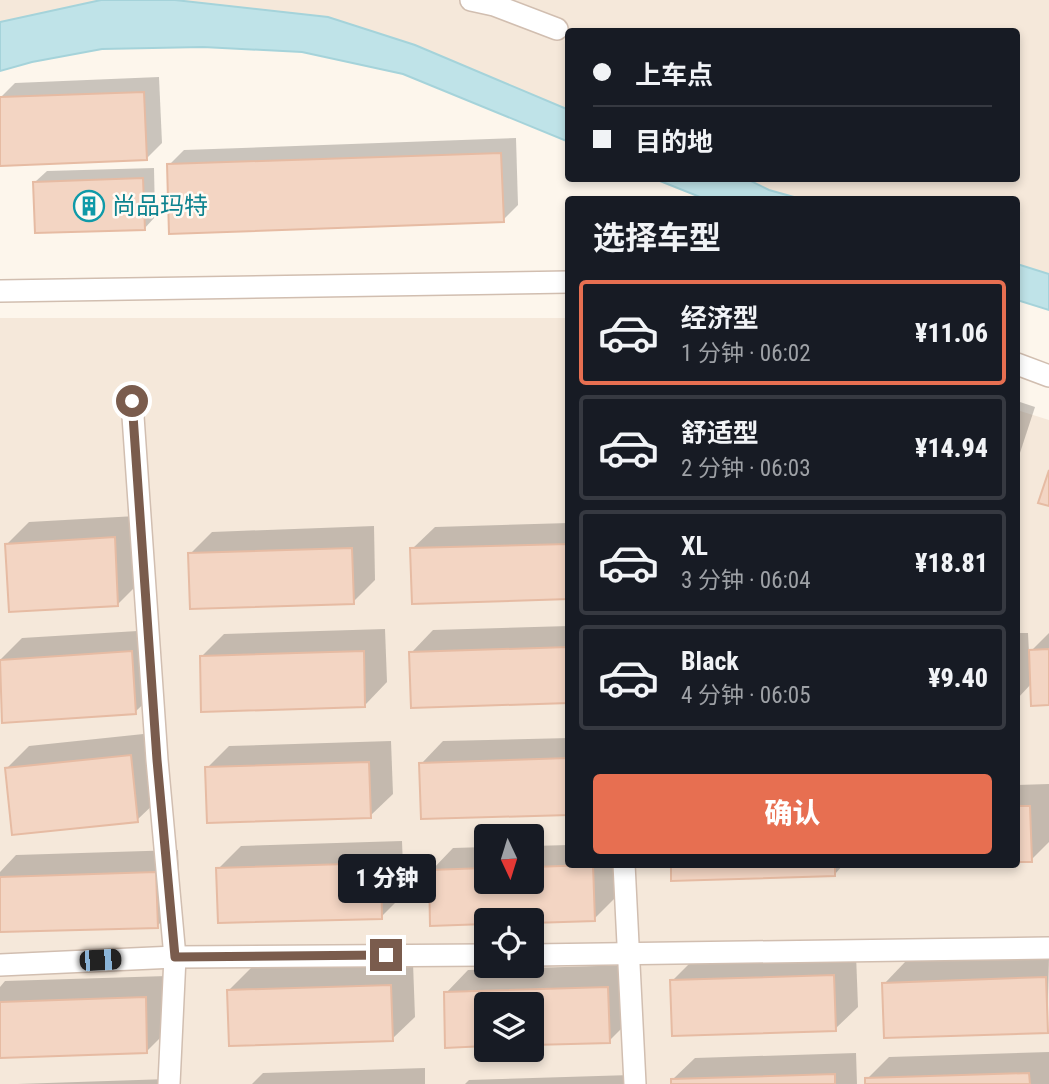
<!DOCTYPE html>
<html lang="zh">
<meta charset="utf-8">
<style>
body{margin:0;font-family:"Roboto Condensed","Noto Sans SC",sans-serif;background:#242831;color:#f1f3f6;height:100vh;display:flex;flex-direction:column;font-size:26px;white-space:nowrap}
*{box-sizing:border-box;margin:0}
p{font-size:23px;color:#9ea1a6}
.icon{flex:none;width:38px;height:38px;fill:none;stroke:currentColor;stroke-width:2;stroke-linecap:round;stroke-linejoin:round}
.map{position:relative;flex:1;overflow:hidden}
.panel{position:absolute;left:565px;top:196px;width:455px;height:672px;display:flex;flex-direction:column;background:#171b24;border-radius:7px;box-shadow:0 4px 10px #0003}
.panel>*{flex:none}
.guide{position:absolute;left:565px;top:28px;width:455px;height:154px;border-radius:7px;box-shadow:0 4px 10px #0003;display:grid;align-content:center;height:154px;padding:0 28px;background:#171b24}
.needle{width:46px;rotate:176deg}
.fabs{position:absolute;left:474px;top:824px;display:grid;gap:14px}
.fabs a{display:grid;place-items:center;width:70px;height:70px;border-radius:7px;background:#171b24;box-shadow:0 4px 10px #0003;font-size:35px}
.end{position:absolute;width:32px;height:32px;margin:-16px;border:9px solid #7a5c4d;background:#fff;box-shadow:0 0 0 4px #fff}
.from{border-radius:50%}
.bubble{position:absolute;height:49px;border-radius:7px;background:#171b24;box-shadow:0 4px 10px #0003;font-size:23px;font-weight:800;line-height:49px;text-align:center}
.car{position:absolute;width:21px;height:42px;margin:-21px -10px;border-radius:9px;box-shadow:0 0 5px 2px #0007;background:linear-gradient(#222 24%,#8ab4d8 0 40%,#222 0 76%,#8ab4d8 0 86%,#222 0)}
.guide b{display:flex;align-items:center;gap:24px;height:66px;font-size:26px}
.guide b+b{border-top:2px solid #363941}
.guide i{width:18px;height:18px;background:#f1f3f6}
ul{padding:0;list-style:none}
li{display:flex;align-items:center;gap:21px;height:105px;margin:0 14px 10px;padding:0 14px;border:4px solid #363941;border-radius:7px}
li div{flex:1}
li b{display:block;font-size:26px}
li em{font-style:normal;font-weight:800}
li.on{border-color:#e76f51}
li>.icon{width:63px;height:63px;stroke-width:1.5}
h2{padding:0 28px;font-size:32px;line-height:84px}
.cta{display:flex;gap:14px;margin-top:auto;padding:14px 28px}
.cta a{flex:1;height:80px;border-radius:7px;background:#e76f51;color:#fff;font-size:28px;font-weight:800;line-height:80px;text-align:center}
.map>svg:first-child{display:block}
.residential{fill:#f5e8da;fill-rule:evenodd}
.water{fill:#bfe3e8;stroke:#a5d3da;stroke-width:2}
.shadow{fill:#0003}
.building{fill:#f3d5c3;stroke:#e6bba3;stroke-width:2}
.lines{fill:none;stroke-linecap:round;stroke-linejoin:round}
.minor-casing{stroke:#d1beb0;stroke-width:24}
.minor{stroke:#fff;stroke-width:21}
.route{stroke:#7a5c4d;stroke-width:9}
.labels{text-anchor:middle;stroke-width:5;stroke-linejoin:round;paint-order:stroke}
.culture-label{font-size:24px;fill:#0d838f;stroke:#fffaf3;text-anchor:start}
</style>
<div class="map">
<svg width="1049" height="1084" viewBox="0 0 1049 1084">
<rect width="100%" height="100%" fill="#fdf6ec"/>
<g class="residential">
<polygon points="0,0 101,0 0,22"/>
<polygon points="168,0 1049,0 1049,274 1017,264 1017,200 801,199 769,190 747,179 1017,178 1017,32 569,32 569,110 415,45 328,17"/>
<path d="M0 318H569V864H1017V410L1049 420V1084H0ZM486 836H532V882H486ZM486 920H532V966H486ZM486 1004H532V1050H486Z"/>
</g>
<g class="water">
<polygon points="101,0 175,0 328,17 415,45 569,110 569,142 403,74 302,52 203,47 102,49 32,62 0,71 0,22"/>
<polygon points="655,179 747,179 769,190 801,199 705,199"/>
<polygon points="1017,264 1049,274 1049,310 1017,300"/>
</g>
<g class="shadow">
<polygon points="159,77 162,143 146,159 0,111 0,98 15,83"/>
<polygon points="516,138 518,205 503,220 169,165 184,150"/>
<polygon points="154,168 155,217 144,229 35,182 47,171"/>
<polygon points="1017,401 1035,407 1017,462"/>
<polygon points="136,516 140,582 118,604 7,544 29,522"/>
<polygon points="569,523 569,598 412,549 435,527"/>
<polygon points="374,526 375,580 353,602 190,554 212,532"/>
<polygon points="569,626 569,701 411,653 433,630"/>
<polygon points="385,629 387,682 365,705 201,657 224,634"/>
<polygon points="154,630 158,690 135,712 4,721 0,660 22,638"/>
<polygon points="1017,633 1028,633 1029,653 1049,633 1049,704 1032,683 1017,699"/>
<polygon points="153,733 160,798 137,820 7,768 29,746"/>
<polygon points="569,738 569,813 421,764 443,741"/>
<polygon points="391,741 393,794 370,816 207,768 229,746"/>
<polygon points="1049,784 1049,842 1031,860 1017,861 1017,785"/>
<polygon points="402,841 404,894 381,917 218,869 241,846"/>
<polygon points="569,845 569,864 615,864 616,897 594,919 486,920 486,923 432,924 431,871 453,848 486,847 486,882 532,882 532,846"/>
<polygon points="178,850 180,904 157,926 0,931 0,872 16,855"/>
<polygon points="672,864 844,864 835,874"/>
<polygon points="856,954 858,1007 835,1029 672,981 694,959"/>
<polygon points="1049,957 1047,1032 884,984 906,961"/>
<polygon points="413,963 415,1017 392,1039 229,990 251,968"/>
<polygon points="629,965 631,1019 609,1041 532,1043 532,1004 486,1004 486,1045 447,1046 446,993 468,970"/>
<polygon points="167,976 169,1029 146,1052 0,1056 0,987 5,981"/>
<polygon points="1049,1052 1049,1084 867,1084 867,1079 889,1057"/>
<polygon points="856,1053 857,1084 673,1084 672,1080 695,1058"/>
<polygon points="425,1068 425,1084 252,1084 263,1073"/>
<polygon points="631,1075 631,1084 465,1084 469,1080"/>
<polygon points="168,1079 168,1084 17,1084"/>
</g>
<g class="building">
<polygon points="144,92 147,160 0,166 0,97"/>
<polygon points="501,153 504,222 169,234 167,164"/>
<polygon points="143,178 145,230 35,233 33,182"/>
<polygon points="1049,470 1049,506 1038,503"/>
<polygon points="115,537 118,606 9,612 5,544"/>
<polygon points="569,544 569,599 412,604 410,548"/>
<polygon points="352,548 354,604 190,609 188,553"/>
<polygon points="569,647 569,703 411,708 409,652"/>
<polygon points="1049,649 1049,705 1031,706 1029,650"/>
<polygon points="132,651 136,714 2,723 0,660"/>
<polygon points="364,651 365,707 201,712 200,656"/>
<polygon points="131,755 138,822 12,835 5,768"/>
<polygon points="569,758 569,815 421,819 419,763"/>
<polygon points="369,762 371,818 207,823 205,767"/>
<polygon points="1017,806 1030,806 1032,862 1017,862"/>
<polygon points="381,863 382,919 218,923 216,868"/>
<polygon points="671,864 835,864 835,876 671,881"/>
<polygon points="593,865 595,921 532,923 532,920 486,920 486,924 430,926 429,870 486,868 486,882 532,882 532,867"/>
<polygon points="156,872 158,928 0,932 0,877"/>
<polygon points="834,975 836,1031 672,1036 670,980"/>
<polygon points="1046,977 1048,1033 884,1038 882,983"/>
<polygon points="391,985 393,1041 229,1046 227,990"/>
<polygon points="608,987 610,1043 532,1045 532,1004 486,1004 486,1046 445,1048 444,992"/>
<polygon points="146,997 147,1053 0,1058 0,1002"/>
<polygon points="1029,1073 1030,1084 865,1084 865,1078"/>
<polygon points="835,1074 835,1084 671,1084 671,1079"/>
</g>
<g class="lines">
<g class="minor-casing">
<g id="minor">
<polyline points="471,0 494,5 557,29"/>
<polyline points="0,291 569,282"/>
<polyline points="1017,364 1049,376"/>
<polyline points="132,402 157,760 175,957 169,1084"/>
<polyline points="624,864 635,1084"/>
<polyline points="532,955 1049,948"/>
<polyline points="0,965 175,957 486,955"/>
</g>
</g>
<use href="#minor" class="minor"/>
</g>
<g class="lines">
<polyline class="route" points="132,401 157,760 175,957 386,955"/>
</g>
<defs>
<g id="building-ring" transform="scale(1.575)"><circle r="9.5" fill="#fffaf3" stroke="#0f9aa8" stroke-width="1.5"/><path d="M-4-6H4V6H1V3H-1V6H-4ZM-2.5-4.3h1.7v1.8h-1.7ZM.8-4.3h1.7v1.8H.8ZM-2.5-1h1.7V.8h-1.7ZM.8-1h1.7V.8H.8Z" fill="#0f9aa8"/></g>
</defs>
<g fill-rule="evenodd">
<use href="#building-ring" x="89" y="206"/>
</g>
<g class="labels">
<g class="culture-label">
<text x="112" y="214">尚品玛特</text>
</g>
</g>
</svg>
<div class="fabs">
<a><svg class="needle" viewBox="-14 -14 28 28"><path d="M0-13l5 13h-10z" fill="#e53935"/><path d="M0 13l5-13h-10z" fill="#9ea1a6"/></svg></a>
<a><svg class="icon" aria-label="locate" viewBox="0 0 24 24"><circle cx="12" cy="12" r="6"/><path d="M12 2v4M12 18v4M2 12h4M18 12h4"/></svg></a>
<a><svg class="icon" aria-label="layers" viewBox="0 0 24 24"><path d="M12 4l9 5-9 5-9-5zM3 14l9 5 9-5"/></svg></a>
</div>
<i class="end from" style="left:132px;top:401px"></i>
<i class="end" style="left:386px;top:955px"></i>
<div class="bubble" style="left:338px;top:854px;width:98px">1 分钟</div>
<i class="car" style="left:100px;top:960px;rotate:87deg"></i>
<div class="guide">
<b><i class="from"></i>上车点</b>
<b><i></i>目的地</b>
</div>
<section class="panel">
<h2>选择车型</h2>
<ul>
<li class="on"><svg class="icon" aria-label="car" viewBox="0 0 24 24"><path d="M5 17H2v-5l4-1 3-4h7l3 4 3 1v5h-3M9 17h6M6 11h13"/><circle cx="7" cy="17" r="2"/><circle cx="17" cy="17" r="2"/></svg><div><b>经济型</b><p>1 分钟 · 06:02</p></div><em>¥11.06</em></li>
<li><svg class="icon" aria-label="car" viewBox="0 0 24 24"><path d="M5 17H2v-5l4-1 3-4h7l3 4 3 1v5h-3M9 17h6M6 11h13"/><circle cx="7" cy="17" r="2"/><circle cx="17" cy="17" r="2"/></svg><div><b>舒适型</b><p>2 分钟 · 06:03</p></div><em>¥14.94</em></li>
<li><svg class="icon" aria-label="car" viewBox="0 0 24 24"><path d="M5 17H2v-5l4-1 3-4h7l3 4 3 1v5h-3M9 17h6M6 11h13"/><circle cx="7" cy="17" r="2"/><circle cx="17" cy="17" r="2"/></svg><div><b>XL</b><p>3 分钟 · 06:04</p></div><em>¥18.81</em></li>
<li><svg class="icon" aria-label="car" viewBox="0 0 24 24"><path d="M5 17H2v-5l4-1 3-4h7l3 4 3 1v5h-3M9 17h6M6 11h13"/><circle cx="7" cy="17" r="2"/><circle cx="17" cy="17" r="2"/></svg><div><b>Black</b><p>4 分钟 · 06:05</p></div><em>¥9.40</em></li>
</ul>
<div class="cta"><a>确认</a></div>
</section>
</div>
